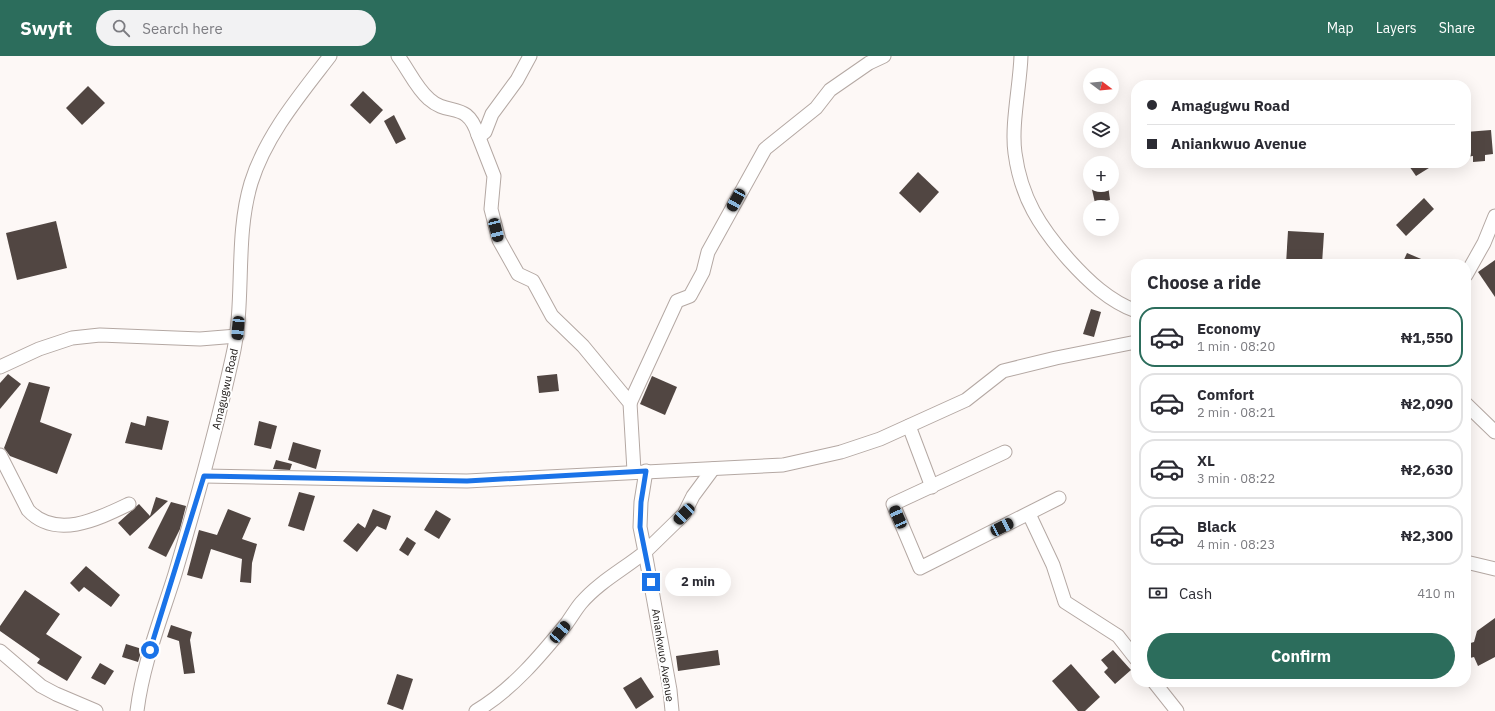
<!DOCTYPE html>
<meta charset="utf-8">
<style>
body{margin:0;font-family:"IBM Plex Sans",sans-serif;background:#f2f2f3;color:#2b2b33;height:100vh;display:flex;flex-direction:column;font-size:15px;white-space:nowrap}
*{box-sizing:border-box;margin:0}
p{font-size:13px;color:#7c7c81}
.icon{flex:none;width:22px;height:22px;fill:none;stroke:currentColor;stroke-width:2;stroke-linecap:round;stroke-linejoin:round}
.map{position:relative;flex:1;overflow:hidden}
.drawer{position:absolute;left:1131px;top:203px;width:340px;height:428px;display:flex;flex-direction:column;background:#fff;border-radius:16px;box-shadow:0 4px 16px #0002}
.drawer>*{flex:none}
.guide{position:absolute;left:1131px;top:24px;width:340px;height:88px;border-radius:16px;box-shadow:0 4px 16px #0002;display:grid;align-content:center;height:88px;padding:0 16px;background:#fff}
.needle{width:26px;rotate:106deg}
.fabs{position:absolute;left:1083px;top:12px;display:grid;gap:8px}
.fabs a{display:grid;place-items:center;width:36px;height:36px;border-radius:50%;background:#fff;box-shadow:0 4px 16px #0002;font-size:20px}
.end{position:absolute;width:18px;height:18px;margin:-9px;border:5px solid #1a73e8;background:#fff;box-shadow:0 0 0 2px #fff}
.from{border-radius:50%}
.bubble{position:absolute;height:28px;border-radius:14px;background:#fff;box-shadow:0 4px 16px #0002;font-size:13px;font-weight:800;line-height:28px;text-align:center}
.car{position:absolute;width:12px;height:24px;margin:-12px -6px;border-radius:5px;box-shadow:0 0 3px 1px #0007;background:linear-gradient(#222 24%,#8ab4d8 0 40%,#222 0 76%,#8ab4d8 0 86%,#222 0)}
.guide b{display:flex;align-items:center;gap:14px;height:38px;font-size:15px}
.guide b+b{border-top:1px solid #e1e1e2}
.guide i{width:10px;height:10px;background:#2b2b33}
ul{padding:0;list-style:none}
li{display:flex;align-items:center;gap:12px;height:60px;margin:0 8px 6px;padding:0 8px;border:2px solid #e1e1e2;border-radius:16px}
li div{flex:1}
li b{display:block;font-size:15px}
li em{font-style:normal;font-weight:800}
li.active{border-color:#2c6d5c}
li>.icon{width:36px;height:36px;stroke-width:1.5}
h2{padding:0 16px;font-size:18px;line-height:48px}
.pay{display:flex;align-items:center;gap:10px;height:44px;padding:0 16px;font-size:15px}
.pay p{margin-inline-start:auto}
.button{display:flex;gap:8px;margin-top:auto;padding:8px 16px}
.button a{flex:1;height:46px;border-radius:24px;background:#2c6d5c;color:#fff;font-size:16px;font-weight:800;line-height:46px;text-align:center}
header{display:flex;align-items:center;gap:24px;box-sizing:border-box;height:56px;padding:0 20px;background:#2c6d5c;color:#fff}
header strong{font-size:19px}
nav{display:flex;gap:22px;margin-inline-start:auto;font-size:14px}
.search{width:280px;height:36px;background:#f2f2f3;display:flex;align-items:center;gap:10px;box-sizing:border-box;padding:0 14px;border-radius:22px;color:#7c7c81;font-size:15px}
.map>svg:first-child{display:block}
.building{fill:#514642}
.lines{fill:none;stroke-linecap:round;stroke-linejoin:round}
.street-casing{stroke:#b4a8a3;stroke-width:15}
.street{stroke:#fff;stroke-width:13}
.route{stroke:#1a73e8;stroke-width:5}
.labels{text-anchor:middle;stroke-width:4;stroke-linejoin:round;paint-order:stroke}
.street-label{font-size:11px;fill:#191513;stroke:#fff}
</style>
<header>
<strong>Swyft</strong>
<div class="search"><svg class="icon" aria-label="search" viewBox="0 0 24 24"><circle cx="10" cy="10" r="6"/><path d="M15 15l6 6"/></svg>Search here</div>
<nav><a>Map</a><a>Layers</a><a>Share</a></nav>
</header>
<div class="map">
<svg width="1495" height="655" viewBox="0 0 1495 655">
<rect width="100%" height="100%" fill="#fdf8f6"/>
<g class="building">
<polygon points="88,30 105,47 82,69 66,52"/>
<polygon points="363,35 383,54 370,68 350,49"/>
<polygon points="394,59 406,83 396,88 384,65"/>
<polygon points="1491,74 1493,98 1485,99 1485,105 1473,106 1473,100 1466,101 1466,76"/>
<polygon points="1407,107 1437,107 1416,120"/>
<polygon points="918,116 939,136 920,157 899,137"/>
<polygon points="1091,129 1108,129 1110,144 1095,147"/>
<polygon points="1424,142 1434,153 1406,180 1396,169"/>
<polygon points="56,165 67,212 17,224 6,177"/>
<polygon points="1288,175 1324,177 1322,208 1286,208"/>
<polygon points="1407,197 1433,208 1402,208"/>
<polygon points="1495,204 1495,241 1478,216"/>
<polygon points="1091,253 1101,256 1094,281 1083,278"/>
<polygon points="8,318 21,328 0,353 0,327"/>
<polygon points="557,318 559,335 539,337 537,320"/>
<polygon points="652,320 677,331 665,359 640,348"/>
<polygon points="29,326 50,331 40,366 72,378 57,418 10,400 4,392"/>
<polygon points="147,360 169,365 162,394 125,387 131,366 145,370"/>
<polygon points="259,365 277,370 271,393 254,389"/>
<polygon points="293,386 321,394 316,413 288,404"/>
<polygon points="276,404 292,408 290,414 273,413"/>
<polygon points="299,436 315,440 304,475 288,470"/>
<polygon points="156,441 168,445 130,480 118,467 139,448 150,460"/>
<polygon points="171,446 186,450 180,473 166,501 148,492"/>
<polygon points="228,453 251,462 242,483 257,488 252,507 251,527 240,526 242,503 211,493 202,523 187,519 199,474 217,479"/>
<polygon points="373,453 391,460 386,474 377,470 357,496 343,485 358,467 365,472"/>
<polygon points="436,454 451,463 439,483 424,474"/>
<polygon points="407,481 416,487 408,500 399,494"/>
<polygon points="86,510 120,539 111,551 84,531 79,536 70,527"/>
<polygon points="25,534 60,558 46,578 82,601 67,625 37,607 40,603 0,575 0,570"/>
<polygon points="1495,562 1495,601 1478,610 1474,601 1470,602 1467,588 1474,586 1477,575"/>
<polygon points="171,569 192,576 190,584 195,617 184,618 179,585 167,581"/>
<polygon points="126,588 142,593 138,606 122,601"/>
<polygon points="718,594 720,609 678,615 676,600"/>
<polygon points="1113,594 1131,614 1115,628 1104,616 1108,612 1101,604"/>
<polygon points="100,607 114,615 105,629 91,622"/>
<polygon points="1071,608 1100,641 1085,655 1078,655 1052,625"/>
<polygon points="397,618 413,623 403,654 387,648"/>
<polygon points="641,621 654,641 636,653 623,632"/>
</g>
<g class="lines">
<g class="street-casing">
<g id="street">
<path d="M398 0C408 13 416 32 429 43 449 61 467 44 478 79L480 80 485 76 492 58 517 24 530 0"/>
<path d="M1021 0C1020 30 1011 69 1015 97 1021 142 1040 171 1069 204 1088 225 1109 245 1136 255"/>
<polyline points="478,79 494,120 491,153 499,184 518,218 533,225 552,260 583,290 630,347 634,415"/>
<polyline points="1466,219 1484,187 1495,160"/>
<polyline points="0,311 39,293 72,282 100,279 200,283 237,280"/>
<polyline points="630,347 677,245 690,240 703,216 708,196 765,93 816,52 830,34 869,7 884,0"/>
<polyline points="1466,348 1495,376"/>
<polyline points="909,370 932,431"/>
<polyline points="1005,396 893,448 920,512 1059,442"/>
<path d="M0 399 28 454C56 484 98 463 129 448"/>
<polyline points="204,420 467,425 783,409 841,396 880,383 966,344 1003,315 1056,302 1136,286"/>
<polyline points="1029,458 1053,509 1065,546 1118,580 1136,603"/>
<polyline points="1466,506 1495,513"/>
<polyline points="0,595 41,630 56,638 96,655"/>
<polyline points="1154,626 1177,655"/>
<path d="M137 655C143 607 161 563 175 518 196 447 216 375 232 303 246 245 234 184 251 127 266 79 300 39 330 0"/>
<path d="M476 655C512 634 541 599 567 567 572 560 576 553 581 547 599 526 624 513 645 496L640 471 641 446 646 415"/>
<polyline points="672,655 670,634 645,496 684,458 693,440 713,413"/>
</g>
</g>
<use href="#street" class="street"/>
</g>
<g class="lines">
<polyline class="route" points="150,594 204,420 467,425 646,415 641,446 640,471 651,526"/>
</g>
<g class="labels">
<g class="street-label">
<text transform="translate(225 333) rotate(-77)" y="4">Amagugwu Road</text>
<text transform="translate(663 599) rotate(81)" y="4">Aniankwuo Avenue</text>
</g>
</g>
</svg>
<div class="fabs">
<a><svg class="needle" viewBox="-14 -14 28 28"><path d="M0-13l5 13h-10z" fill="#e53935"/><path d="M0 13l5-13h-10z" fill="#7c7c81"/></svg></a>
<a><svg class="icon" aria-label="layers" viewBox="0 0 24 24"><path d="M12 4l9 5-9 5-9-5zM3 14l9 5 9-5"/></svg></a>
<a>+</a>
<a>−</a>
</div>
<i class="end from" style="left:150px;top:594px"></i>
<i class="end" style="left:651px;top:526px"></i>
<div class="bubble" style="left:665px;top:512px;width:66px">2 min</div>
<i class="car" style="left:736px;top:144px;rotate:209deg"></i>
<i class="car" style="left:496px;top:174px;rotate:166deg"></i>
<i class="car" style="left:238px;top:272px;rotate:185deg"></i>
<i class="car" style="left:684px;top:458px;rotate:224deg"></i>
<i class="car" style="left:898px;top:461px;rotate:336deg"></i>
<i class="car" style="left:1002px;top:471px;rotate:64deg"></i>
<i class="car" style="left:560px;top:576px;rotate:40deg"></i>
<div class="guide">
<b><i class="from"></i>Amagugwu Road</b>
<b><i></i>Aniankwuo Avenue</b>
</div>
<section class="drawer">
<h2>Choose a ride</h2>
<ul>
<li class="active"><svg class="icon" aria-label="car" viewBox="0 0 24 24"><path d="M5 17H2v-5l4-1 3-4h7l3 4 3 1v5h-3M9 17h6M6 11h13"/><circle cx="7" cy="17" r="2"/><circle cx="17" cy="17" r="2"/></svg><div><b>Economy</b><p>1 min · 08:20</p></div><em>₦1,550</em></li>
<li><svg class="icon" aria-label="car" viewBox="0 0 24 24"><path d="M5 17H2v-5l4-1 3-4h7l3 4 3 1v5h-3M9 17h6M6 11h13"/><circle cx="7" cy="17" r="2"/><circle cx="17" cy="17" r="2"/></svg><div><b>Comfort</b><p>2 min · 08:21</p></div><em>₦2,090</em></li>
<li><svg class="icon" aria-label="car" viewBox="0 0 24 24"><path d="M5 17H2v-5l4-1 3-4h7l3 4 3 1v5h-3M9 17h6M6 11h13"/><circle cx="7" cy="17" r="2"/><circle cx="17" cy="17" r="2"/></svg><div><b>XL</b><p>3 min · 08:22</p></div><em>₦2,630</em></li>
<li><svg class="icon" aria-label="car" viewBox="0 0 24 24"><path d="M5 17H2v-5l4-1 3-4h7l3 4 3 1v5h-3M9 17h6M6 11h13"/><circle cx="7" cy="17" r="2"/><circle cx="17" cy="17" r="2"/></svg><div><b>Black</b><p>4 min · 08:23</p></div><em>₦2,300</em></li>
</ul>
<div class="pay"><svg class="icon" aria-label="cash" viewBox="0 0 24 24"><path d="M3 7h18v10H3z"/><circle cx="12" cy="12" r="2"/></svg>Cash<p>410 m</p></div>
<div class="button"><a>Confirm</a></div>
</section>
</div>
